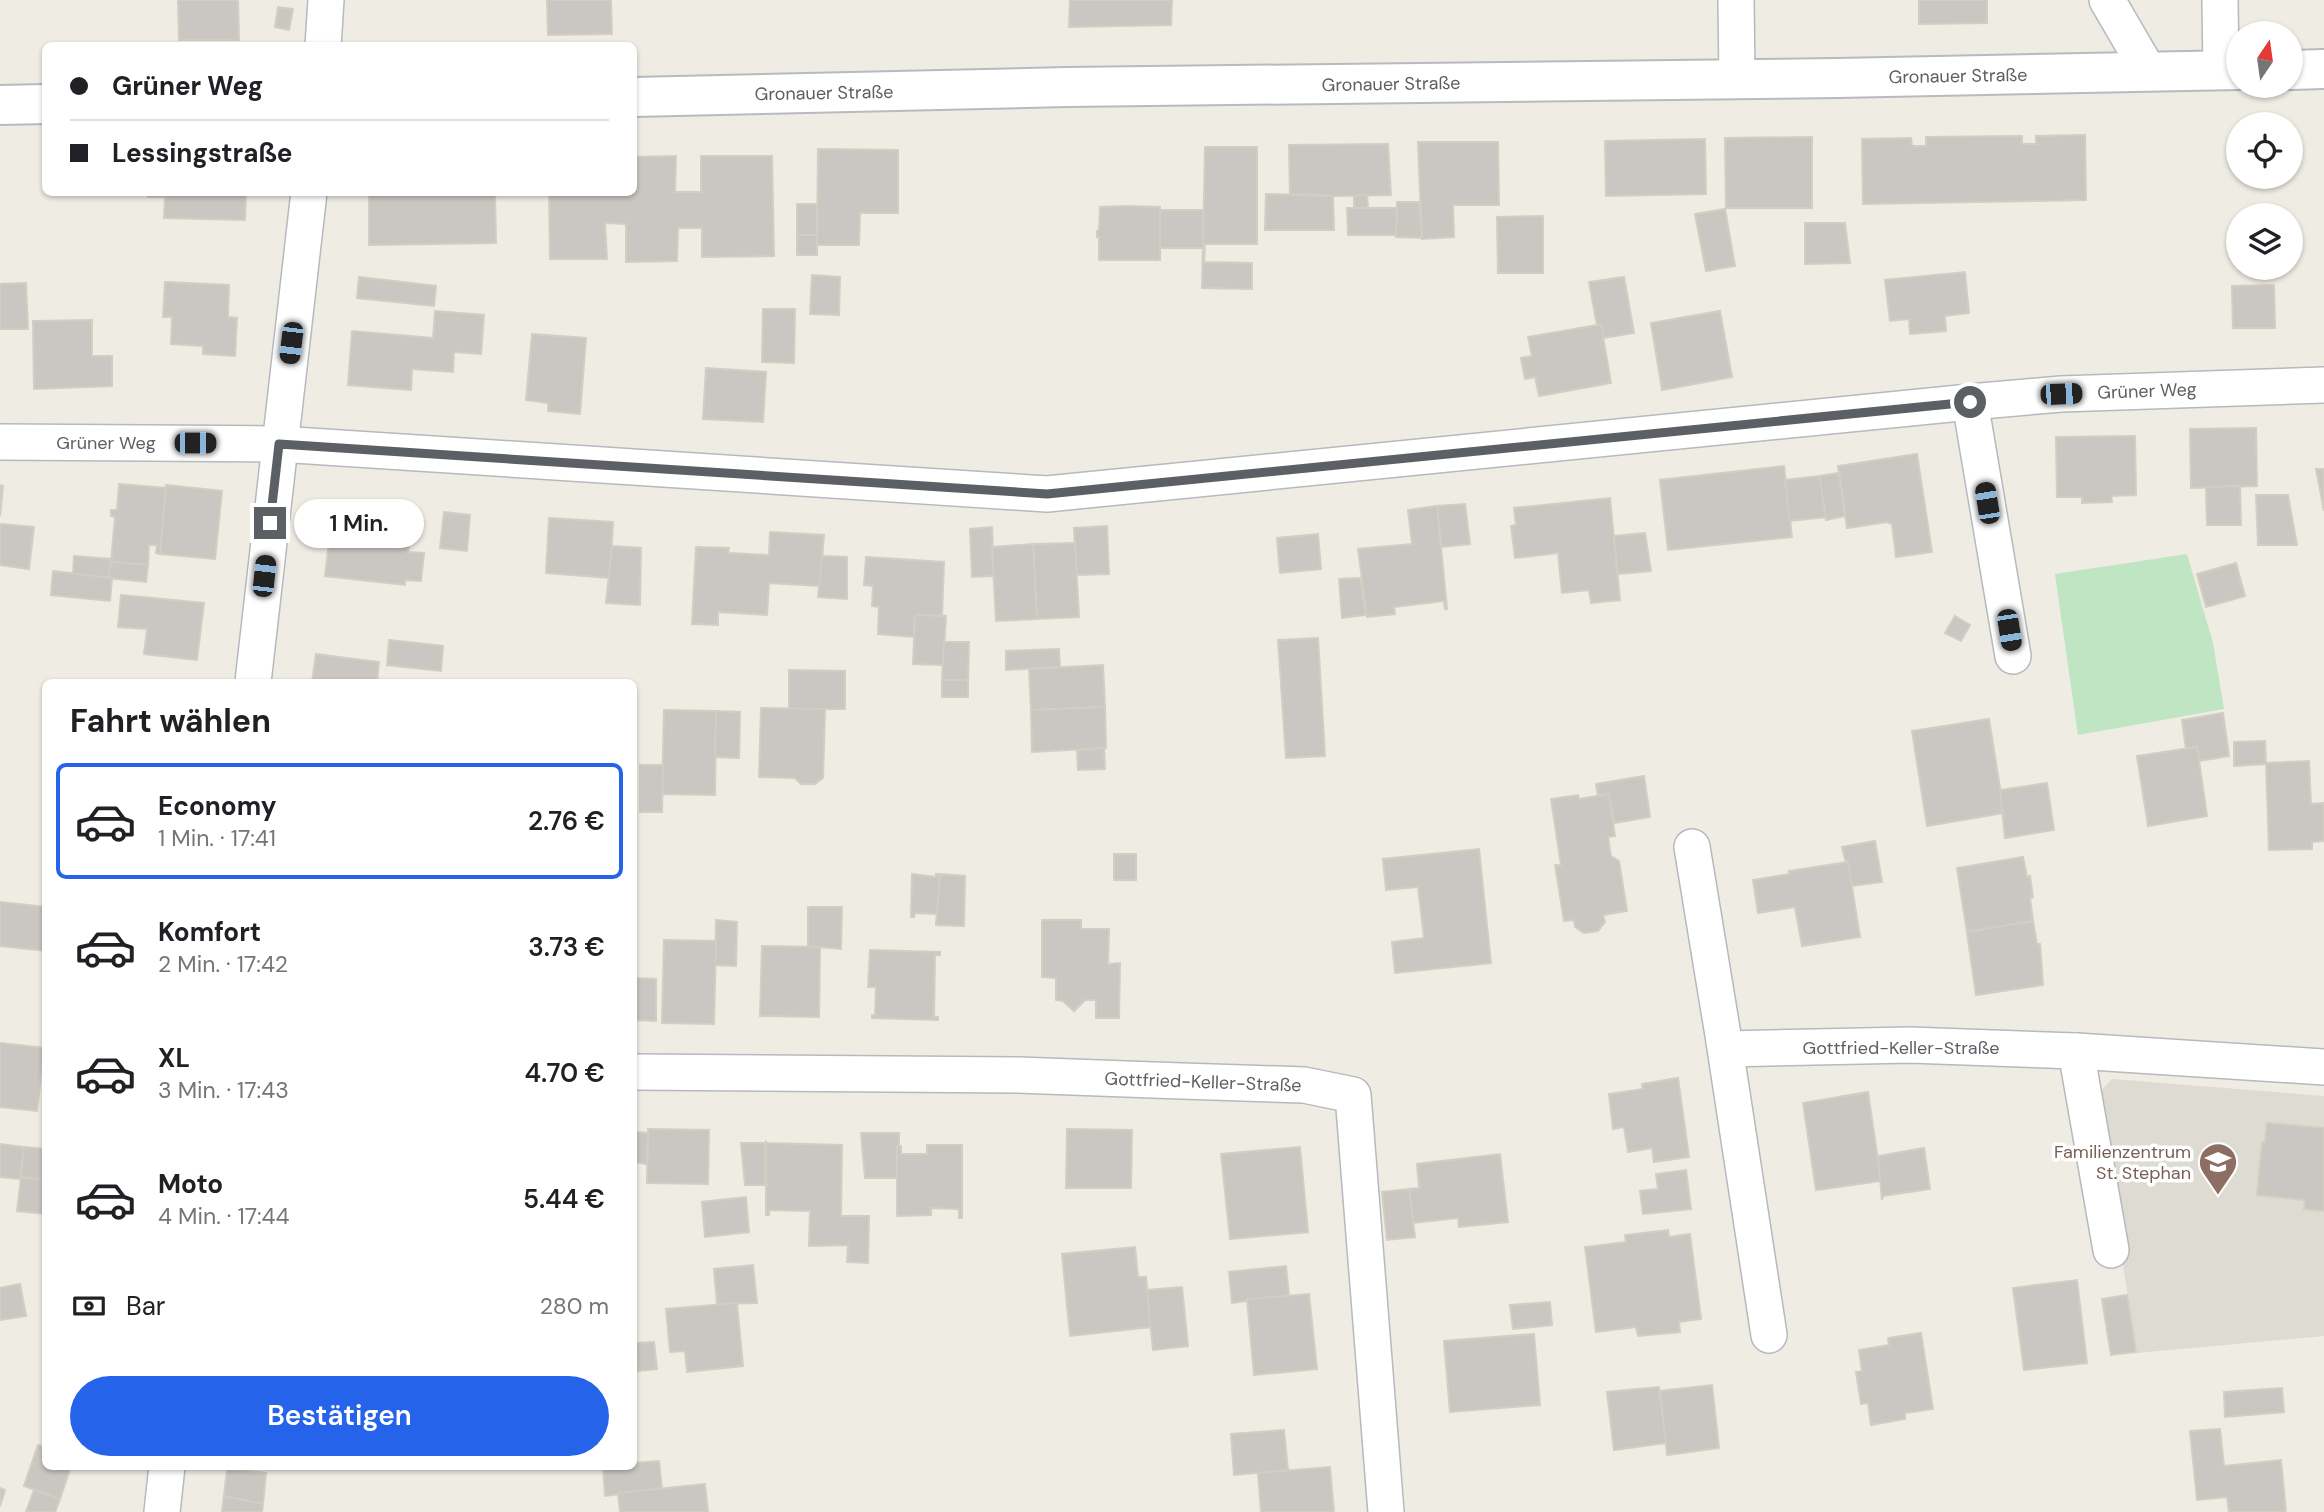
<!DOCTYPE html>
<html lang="de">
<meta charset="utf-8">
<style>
body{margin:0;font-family:"DM Sans",sans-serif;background:#f2f2f2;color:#202124;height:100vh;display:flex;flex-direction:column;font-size:26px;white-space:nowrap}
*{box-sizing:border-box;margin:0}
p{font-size:23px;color:#757577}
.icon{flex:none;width:38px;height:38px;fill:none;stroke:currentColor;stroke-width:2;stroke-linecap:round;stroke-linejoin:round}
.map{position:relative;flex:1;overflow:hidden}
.details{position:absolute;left:42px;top:679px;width:595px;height:791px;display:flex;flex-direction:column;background:#fff;border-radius:10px;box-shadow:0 2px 5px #0004}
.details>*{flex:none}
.hud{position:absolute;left:42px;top:42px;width:595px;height:154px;border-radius:10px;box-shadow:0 2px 5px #0004;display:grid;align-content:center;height:154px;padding:0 28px;background:#fff}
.needle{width:46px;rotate:13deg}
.controls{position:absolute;left:2226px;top:21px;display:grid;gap:14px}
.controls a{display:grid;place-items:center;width:77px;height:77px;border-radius:50%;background:#fff;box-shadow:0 2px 5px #0004;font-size:35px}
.end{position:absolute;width:32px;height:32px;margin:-16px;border:9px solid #5c5f64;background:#fff;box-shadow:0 0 0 4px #fff}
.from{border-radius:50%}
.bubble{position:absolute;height:49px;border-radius:24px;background:#fff;box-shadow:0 2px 5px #0004;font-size:23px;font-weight:600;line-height:49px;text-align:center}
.car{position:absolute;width:21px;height:42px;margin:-21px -10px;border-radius:9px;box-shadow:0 0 5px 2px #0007;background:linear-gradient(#222 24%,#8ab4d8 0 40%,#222 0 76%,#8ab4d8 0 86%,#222 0)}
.hud b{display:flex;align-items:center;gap:24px;height:66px;font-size:26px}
.hud b+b{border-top:2px solid #e0e0e0}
.hud i{width:18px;height:18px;background:#202124}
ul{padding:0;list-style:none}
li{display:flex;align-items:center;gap:21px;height:116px;margin:0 14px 10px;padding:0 14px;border:4px solid transparent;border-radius:10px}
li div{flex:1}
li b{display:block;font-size:26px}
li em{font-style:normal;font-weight:600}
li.selected{border-color:#2563eb}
li>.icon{width:63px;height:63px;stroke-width:1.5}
h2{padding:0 28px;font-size:32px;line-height:84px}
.pay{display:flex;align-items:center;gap:18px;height:77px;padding:0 28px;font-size:26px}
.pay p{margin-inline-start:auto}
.cta{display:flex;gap:14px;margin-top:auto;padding:14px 28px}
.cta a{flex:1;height:80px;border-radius:42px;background:#2563eb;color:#fff;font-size:28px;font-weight:600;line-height:80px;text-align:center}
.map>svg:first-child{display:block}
.education{fill:#dedbd2}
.green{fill:#c0e5c3}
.building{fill:#cac6c1;stroke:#d2cec2;stroke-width:2}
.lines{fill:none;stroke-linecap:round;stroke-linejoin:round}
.street-casing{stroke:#b6b9bd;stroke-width:38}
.secondary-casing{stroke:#b7babf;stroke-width:42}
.street{stroke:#fff;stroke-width:35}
.secondary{stroke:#fff;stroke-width:38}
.route{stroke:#5c5f64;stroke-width:9}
.labels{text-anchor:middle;stroke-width:7;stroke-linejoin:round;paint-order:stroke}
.street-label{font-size:18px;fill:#5c5f64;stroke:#fff}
.education-label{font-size:18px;fill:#785e54;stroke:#fff;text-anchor:end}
</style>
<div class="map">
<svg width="2324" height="1512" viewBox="0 0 2324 1512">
<rect width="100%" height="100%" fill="#eeece3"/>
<polygon class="education" points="2112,1079 2324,1096 2324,1336 2137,1353 2096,1096"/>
<polygon class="green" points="2187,554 2213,643 2224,709 2078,735 2055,574"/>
<g class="building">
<polygon points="178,0 238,0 239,40 179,40"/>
<polygon points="547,0 611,0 612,34 548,35"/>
<polygon points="1070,0 1172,0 1171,25 1069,27"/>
<polygon points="1919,0 1987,0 1987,23 1919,24"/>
<polygon points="278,7 293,9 289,30 275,27"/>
<polygon points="2085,135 2086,200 1863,204 1862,139 1911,138 1912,146 1926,146 1926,137 2022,136 2022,144 2036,144 2036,136"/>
<polygon points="1812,137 1812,208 1726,208 1725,138"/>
<polygon points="1705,139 1706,194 1606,196 1605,141"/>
<polygon points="1418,142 1498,142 1499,205 1453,205 1454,237 1422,239"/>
<polygon points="1388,144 1391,195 1333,196 1290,194 1289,145"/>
<polygon points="1205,147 1257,147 1257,244 1203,244"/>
<polygon points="818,149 898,150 898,213 860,213 859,245 817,245"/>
<polygon points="676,156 675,192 701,192 701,156 772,156 774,256 702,257 702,228 678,228 677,261 626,262 626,224 605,223 607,259 550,259 549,192 634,192 634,157"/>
<polygon points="148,192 246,192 245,220 164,218 165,197 148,197"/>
<polygon points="369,192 495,192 496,243 369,245"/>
<polygon points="1266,194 1333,196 1334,230 1265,230"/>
<polygon points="1367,195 1368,208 1354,208 1354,196"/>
<polygon points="1397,202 1419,202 1422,238 1396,237"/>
<rect x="797" y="204" width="20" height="31"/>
<polygon points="1125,206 1160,207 1160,260 1099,260 1099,237 1097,237 1097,231 1099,230 1100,207"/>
<polygon points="1347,208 1397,208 1396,235 1348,235"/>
<polygon points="1725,209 1735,266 1706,271 1695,214"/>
<rect x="1160" y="210" width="43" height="38"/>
<polygon points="1543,216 1543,273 1498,273 1497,217"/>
<polygon points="1805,223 1845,223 1850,263 1805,264"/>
<rect x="797" y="235" width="20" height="20"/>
<polygon points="1203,244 1205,244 1204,262 1252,263 1252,289 1202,288"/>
<polygon points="1965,272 1969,313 1945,316 1946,331 1910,334 1909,319 1890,321 1885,280"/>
<polygon points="812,275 840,277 839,315 810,314"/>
<polygon points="359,277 436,286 434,306 357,298"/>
<polygon points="1624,277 1634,333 1603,338 1601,325 1597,325 1589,282"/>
<polygon points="165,282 229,285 228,317 237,318 235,356 203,354 203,346 171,344 172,317 163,317"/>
<polygon points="26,283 28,329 0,329 0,284"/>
<polygon points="2274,285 2275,328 2233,328 2232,286"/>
<polygon points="763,309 795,309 794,363 762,362"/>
<polygon points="435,311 484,315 481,354 454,352 453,372 412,369 411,390 348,385 352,331 433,338"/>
<polygon points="1720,311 1732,377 1662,390 1651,323"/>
<polygon points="92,320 92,356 112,356 112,386 34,389 33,321"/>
<polygon points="1597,325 1601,325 1611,383 1539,396 1535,377 1525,379 1521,358 1532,356 1528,337"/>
<polygon points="532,334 586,338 580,414 548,411 548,403 526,400"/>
<polygon points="706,368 766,372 763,422 703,419"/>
<polygon points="2256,428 2257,486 2191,488 2190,429"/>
<polygon points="2135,436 2136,495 2111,496 2112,502 2082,503 2082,497 2057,497 2056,437"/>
<polygon points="1917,454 1932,552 1896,557 1892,524 1887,522 1847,528 1838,466"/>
<polygon points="1784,466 1792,537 1668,550 1660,480"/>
<polygon points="2316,469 2324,469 2324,511"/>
<polygon points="1839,473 1845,516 1826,520 1819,476"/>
<polygon points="1819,476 1826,517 1790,521 1785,480"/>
<polygon points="119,484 166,488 160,554 156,553 157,545 149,545 148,565 111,562 115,517 111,516 111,510 117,510"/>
<polygon points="0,485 3,486 0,516"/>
<polygon points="166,485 222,491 215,559 160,554"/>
<polygon points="2240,486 2241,525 2207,525 2206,487"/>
<polygon points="2256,495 2288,495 2297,545 2258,545"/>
<polygon points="1610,498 1620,600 1591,603 1589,590 1562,593 1558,553 1515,558 1511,526 1516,525 1514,508"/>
<polygon points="1465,504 1470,544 1441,547 1437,506"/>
<polygon points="353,506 413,513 408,552 424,553 421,581 405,580 405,585 325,576 332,515 352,517"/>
<polygon points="1437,506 1447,609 1445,609 1444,601 1394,607 1395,614 1367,617 1358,549 1412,544 1408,510"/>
<polygon points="444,512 470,515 467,551 440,548"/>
<polygon points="549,518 613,522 610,578 546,573"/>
<polygon points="0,524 34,527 29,569 0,565"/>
<polygon points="1107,526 1109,574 1076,575 1074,528"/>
<polygon points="992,527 994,576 972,577 970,529"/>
<polygon points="770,532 824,535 820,586 769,583 767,615 718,612 718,625 692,624 696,547 729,548 728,553 769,555"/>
<polygon points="1645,533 1651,571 1618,574 1614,536"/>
<polygon points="1318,534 1321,569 1280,573 1277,538"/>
<polygon points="1075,543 1079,617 1037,619 1033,544"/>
<polygon points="1033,544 1037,619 996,621 992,547"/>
<polygon points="612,546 641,548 640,605 606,603"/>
<polygon points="74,556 111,559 109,578 73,574"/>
<polygon points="822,556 847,557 847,599 818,597"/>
<polygon points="866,557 944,562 942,616 915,615 914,637 878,634 879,607 872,606 873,586 864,585"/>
<polygon points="111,562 148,565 146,582 109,578"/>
<polygon points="2236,563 2245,596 2206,607 2197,574"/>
<polygon points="53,571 112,578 110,601 51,595"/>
<polygon points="1360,578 1366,615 1342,618 1339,579"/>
<polygon points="121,595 204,603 197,660 144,654 147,629 118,627"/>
<polygon points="915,615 946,616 943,665 913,664"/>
<polygon points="1955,616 1970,625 1961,641 1945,633"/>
<polygon points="1318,638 1325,756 1286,758 1278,640"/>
<polygon points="389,640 443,646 441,671 387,665"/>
<polygon points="944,642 969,642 968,680 942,680"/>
<polygon points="1059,649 1060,667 1006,670 1006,651"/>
<polygon points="316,654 379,662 377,682 312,682"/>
<polygon points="1103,665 1105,707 1031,710 1029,669"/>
<polygon points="789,670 845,671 845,709 789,709"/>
<rect x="942" y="680" width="26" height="17"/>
<polygon points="1105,707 1106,748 1032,752 1031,710"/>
<polygon points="761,708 825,709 823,778 815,784 801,784 795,778 759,777"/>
<polygon points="664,710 716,711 715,795 662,794"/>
<polygon points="716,711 740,712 739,758 715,757"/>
<polygon points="2223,713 2229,756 2199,761 2197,747 2186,749 2182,720"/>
<polygon points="1989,719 2004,813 1927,826 1912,731"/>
<polygon points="2265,741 2266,764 2234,766 2234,742"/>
<polygon points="2197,747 2207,816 2148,826 2137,756"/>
<polygon points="1104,748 1105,769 1078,770 1077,750"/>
<polygon points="2309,761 2311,804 2324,803 2324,841 2312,842 2312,849 2269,850 2266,763"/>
<polygon points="640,765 663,765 662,812 640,812"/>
<polygon points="1644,776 1650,817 1614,823 1609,794 1598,796 1596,784"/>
<polygon points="2047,783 2054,830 2005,838 2000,790"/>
<polygon points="1609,794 1615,836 1608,837 1611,856 1619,861 1627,911 1603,915 1605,922 1598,931 1584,933 1575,927 1574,920 1564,921 1555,865 1561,865 1551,799 1578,795 1579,799"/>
<polygon points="1875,841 1882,882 1852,886 1842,847"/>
<polygon points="1479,849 1491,963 1395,973 1392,942 1424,938 1418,887 1386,890 1383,859"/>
<rect x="1114" y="854" width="22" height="26"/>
<polygon points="2023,857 2027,877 2030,876 2033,897 2030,898 2033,921 1967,932 1957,868"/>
<polygon points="1848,862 1860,937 1802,946 1795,907 1758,913 1753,880 1790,874 1789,871"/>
<polygon points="912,874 936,877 936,874 940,874 938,916 937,914 915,913 914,917 911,917"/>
<polygon points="940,874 965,876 964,926 936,925"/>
<polygon points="0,902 46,907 46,951 0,946"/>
<polygon points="808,907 842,907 841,949 808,946"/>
<polygon points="716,920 737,922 736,966 715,965"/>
<polygon points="1042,920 1081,920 1081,929 1109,929 1108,964 1120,963 1119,1018 1096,1018 1096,1000 1085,1000 1074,1011 1063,1001 1056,1000 1056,978 1042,977"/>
<polygon points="2033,921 2037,944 2040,944 2043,985 1976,995 1967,932"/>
<polygon points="664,940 716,941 714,1024 662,1023"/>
<polygon points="762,946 820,947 819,1017 760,1016"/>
<polygon points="870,950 940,952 940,955 935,955 934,1017 938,1017 938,1020 872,1018 872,1015 875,1015 876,987 868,987"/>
<polygon points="635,978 656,979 656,1021 634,1020"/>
<polygon points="0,1043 44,1048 37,1111 0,1107"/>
<polygon points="1678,1078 1689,1157 1654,1162 1652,1148 1628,1152 1624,1127 1613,1129 1609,1094 1643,1089 1642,1084"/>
<polygon points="1868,1092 1881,1181 1816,1190 1803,1103"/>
<polygon points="2267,1123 2324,1128 2324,1211 2304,1209 2305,1200 2257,1195 2262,1143 2265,1142"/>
<polygon points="648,1129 709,1130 708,1184 647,1183"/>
<polygon points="1067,1129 1132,1130 1131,1188 1066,1188"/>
<polygon points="634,1132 648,1133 647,1164 634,1162"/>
<polygon points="861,1133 899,1133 899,1146 897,1146 897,1178 865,1178"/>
<polygon points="766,1142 767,1143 842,1145 841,1216 869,1216 868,1263 847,1262 848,1245 809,1246 810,1211 769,1210 769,1215 766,1215"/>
<polygon points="741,1143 765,1143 765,1183 767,1185 745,1185"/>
<polygon points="0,1144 24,1147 20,1179 0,1177"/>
<polygon points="927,1145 962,1145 962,1218 959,1218 959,1209 931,1208 931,1215 897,1216 897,1146 901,1146 901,1154 927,1154"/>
<polygon points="24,1147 46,1149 46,1180 21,1177"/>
<polygon points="1300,1147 1308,1232 1230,1239 1221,1154"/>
<polygon points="1924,1148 1930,1189 1883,1196 1882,1200 1878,1156"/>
<polygon points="1500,1154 1508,1222 1459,1227 1458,1218 1413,1223 1409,1189 1419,1188 1417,1164"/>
<polygon points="1686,1170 1691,1209 1643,1214 1640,1191 1658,1189 1656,1174"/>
<polygon points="21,1177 46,1180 46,1214 17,1211"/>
<polygon points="1409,1189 1415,1237 1387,1240 1382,1192"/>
<polygon points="746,1197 749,1232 705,1237 702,1202"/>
<polygon points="1668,1230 1669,1237 1690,1234 1701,1319 1679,1322 1680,1332 1638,1336 1636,1327 1596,1332 1585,1247 1626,1242 1625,1235"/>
<polygon points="1135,1247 1138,1277 1146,1277 1151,1327 1070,1336 1062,1254"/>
<polygon points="753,1265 757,1303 717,1304 714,1269"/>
<polygon points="1286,1266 1289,1296 1232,1303 1229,1272"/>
<polygon points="2077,1280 2087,1363 2024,1370 2013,1288"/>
<polygon points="20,1284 26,1316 0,1320 0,1288"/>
<polygon points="1182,1287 1188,1346 1153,1350 1147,1290"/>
<polygon points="1309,1294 1317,1369 1254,1375 1247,1299"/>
<polygon points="2127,1295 2136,1352 2111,1355 2102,1299"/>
<polygon points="1550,1302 1552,1325 1513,1329 1510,1305"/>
<polygon points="737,1303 743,1366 687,1372 685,1351 670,1352 666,1309"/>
<polygon points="1921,1333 1933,1409 1905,1413 1905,1419 1871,1425 1868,1403 1861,1404 1856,1372 1862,1371 1859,1350 1889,1345 1888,1338"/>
<polygon points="635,1334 638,1366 634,1367 634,1335"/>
<polygon points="1534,1334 1540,1405 1450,1412 1444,1341"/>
<polygon points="654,1342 657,1369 638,1371 636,1343"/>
<polygon points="1712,1385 1719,1448 1667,1455 1660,1391"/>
<polygon points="1659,1387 1666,1443 1614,1450 1607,1392"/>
<polygon points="2282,1388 2284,1412 2225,1417 2224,1392"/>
<polygon points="2220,1429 2224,1466 2281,1460 2286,1512 2229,1512 2227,1497 2197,1500 2190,1431"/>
<polygon points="1284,1430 1288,1470 1234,1475 1231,1434"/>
<polygon points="38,1445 46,1447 46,1466 71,1466 60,1499 24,1486"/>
<polygon points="659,1461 662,1489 605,1496 603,1466 634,1466 634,1463"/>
<polygon points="1330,1467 1334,1512 1261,1512 1258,1473"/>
<polygon points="227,1469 266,1473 263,1504 224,1496"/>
<polygon points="705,1484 708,1512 620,1512 618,1493"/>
<polygon points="0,1488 5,1490 0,1506"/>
<polygon points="34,1490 60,1499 55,1512 26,1512"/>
<polygon points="224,1496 263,1504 262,1512 222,1512"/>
</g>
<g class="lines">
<g class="street-casing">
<g id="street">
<polyline points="1736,0 1737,80"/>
<polyline points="2107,0 2149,72"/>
<polyline points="2220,0 2221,71"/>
<polyline points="323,46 326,0"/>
<polyline points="1970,402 2013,656"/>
<polyline points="0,442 279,444 1047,494 1970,402 2061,394 2324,385"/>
<polyline points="253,682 309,192"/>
<polyline points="1692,847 1723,1035 1769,1335"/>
<polyline points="1726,1049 1910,1045 2076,1051 2324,1067"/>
<polyline points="2076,1051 2111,1250"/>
<polyline points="634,1072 1018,1075 1153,1080 1304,1085 1353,1095 1386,1512"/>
<polyline points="162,1512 167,1466"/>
</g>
</g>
<g class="secondary-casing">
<g id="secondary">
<polyline points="2291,70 2324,69"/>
<polyline points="634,97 1067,87 1838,78 2238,70"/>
<polyline points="0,105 46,104"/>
</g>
</g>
<use href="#street" class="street"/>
<use href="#secondary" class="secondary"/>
</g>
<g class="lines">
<polyline class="route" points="270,523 279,444 1047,494 1970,402"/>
</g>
<defs>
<g id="school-pin" transform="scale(2.0125)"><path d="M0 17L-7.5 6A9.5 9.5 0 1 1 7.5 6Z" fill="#8d6e63" stroke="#fff"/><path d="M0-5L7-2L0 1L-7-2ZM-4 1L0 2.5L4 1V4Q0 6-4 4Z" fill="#fff"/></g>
</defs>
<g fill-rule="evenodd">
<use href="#school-pin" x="2218" y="1162"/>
</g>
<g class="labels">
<g class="street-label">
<text transform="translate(1958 76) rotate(-1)" y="6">Gronauer Straße</text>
<text transform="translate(1391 84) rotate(-1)" y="6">Gronauer Straße</text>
<text transform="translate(824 93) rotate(-1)" y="6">Gronauer Straße</text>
<text transform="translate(2147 391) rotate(-2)" y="6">Grüner Weg</text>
<text x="106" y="449">Grüner Weg</text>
<text x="1901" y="1054">Gottfried-Keller-Straße</text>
<text transform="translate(1203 1082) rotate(2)" y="6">Gottfried-Keller-Straße</text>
</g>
<g class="education-label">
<text x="2191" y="1158">Familienzentrum<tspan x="2191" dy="21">St. Stephan</tspan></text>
</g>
</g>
</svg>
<div class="controls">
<a><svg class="needle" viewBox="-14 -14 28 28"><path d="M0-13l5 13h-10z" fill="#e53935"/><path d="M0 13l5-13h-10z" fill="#757577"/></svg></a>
<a><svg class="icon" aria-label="locate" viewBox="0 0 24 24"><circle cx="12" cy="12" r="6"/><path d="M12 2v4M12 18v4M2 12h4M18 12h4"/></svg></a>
<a><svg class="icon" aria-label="layers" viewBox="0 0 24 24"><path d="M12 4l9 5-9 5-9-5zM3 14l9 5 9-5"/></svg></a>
</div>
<i class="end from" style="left:1970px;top:402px"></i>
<i class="end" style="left:270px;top:523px"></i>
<div class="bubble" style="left:294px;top:499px;width:130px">1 Min.</div>
<i class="car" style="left:291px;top:343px;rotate:187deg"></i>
<i class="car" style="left:2061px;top:394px;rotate:88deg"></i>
<i class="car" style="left:195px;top:443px;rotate:90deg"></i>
<i class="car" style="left:1987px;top:503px;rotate:351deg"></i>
<i class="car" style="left:264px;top:576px;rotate:6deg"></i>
<i class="car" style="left:2009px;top:630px;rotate:171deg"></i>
<div class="hud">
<b><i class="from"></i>Grüner Weg</b>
<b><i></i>Lessingstraße</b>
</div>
<section class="details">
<h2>Fahrt wählen</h2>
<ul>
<li class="selected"><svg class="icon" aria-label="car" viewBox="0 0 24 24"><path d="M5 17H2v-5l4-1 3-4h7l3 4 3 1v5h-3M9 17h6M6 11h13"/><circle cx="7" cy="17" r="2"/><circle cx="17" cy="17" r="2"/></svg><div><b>Economy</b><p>1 Min. · 17:41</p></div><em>2.76 €</em></li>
<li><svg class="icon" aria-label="car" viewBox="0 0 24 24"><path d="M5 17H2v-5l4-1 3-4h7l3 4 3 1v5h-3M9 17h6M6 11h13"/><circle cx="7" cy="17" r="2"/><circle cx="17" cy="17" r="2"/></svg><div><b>Komfort</b><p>2 Min. · 17:42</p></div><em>3.73 €</em></li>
<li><svg class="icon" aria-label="car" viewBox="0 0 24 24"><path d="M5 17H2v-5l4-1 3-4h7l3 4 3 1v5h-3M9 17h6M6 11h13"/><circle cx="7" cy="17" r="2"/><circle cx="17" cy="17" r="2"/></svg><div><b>XL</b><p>3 Min. · 17:43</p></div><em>4.70 €</em></li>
<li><svg class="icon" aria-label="car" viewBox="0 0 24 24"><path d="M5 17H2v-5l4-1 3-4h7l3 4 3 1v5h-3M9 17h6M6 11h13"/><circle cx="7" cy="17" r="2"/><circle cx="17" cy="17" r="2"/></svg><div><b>Moto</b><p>4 Min. · 17:44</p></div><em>5.44 €</em></li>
</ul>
<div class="pay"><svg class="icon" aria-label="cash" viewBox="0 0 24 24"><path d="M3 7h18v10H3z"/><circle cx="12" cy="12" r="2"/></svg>Bar<p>280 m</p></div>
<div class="cta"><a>Bestätigen</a></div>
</section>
</div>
